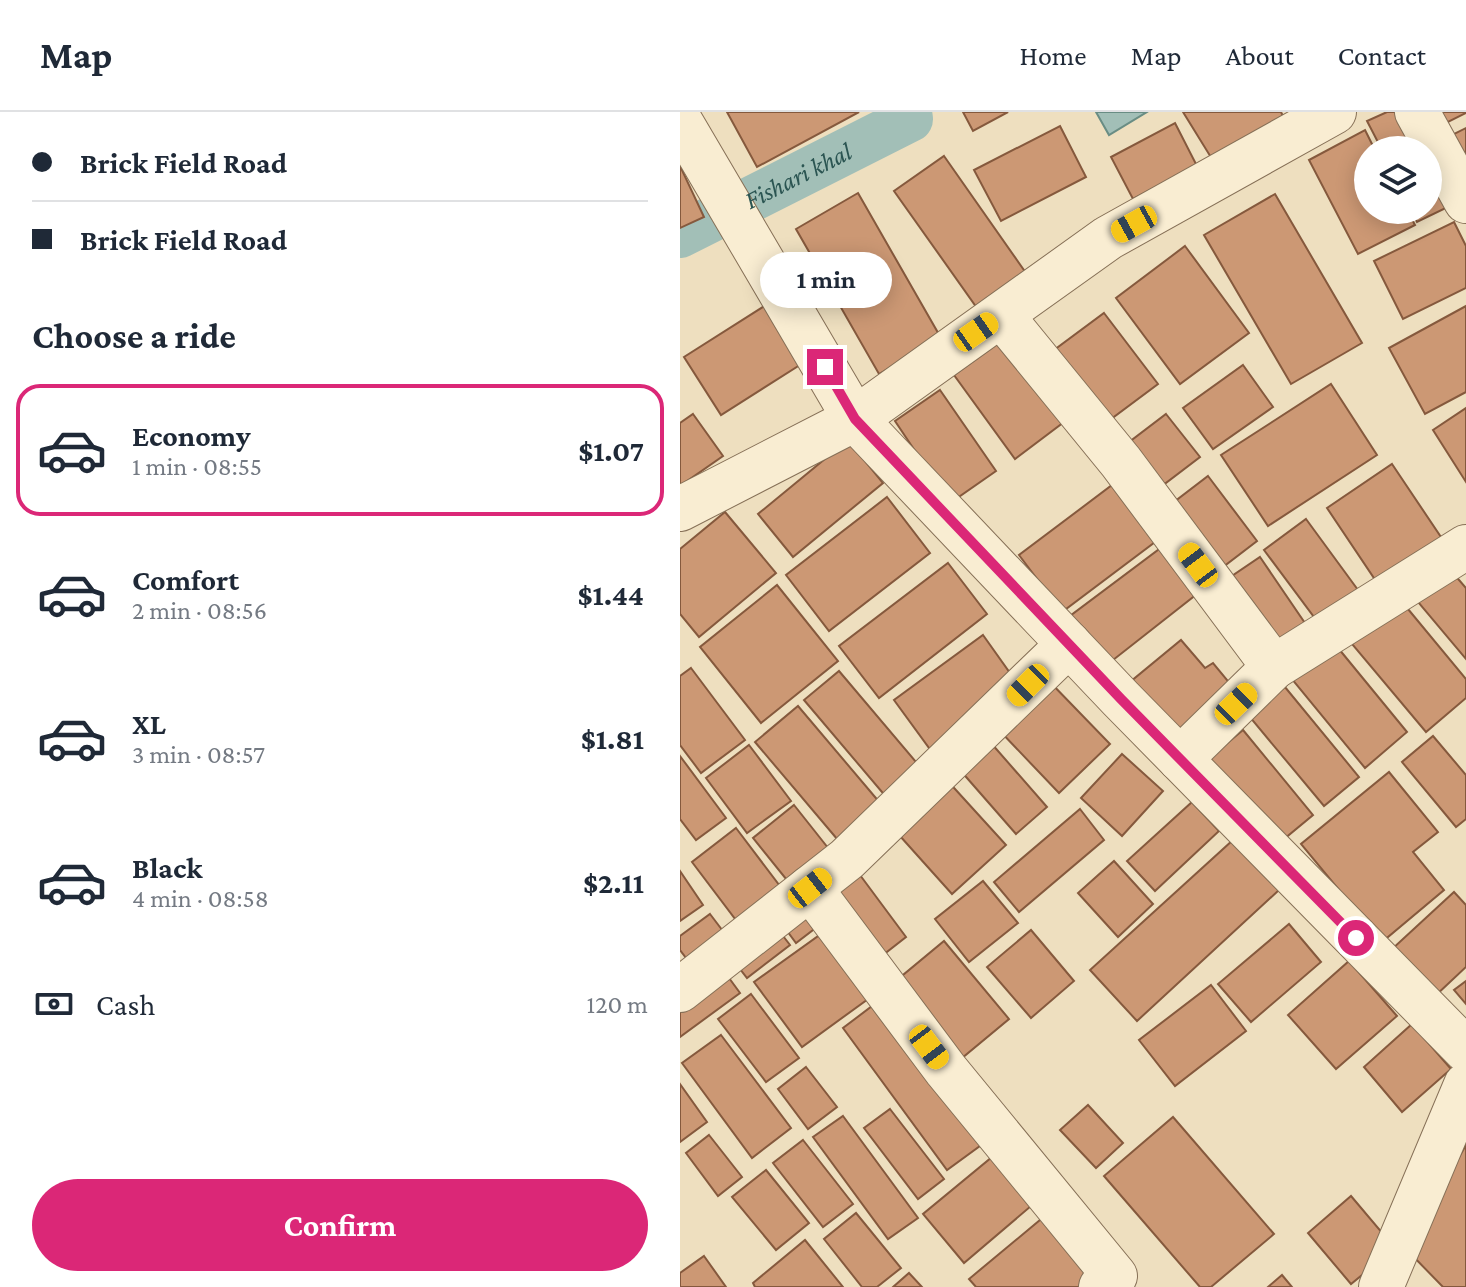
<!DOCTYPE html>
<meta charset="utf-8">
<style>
body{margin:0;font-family:"Crimson Pro",serif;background:#f6f6f7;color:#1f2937;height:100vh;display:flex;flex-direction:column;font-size:30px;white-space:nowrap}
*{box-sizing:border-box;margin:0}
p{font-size:26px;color:#747a83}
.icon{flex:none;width:44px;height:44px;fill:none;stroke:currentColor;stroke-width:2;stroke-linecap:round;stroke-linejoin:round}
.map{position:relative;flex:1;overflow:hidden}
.drawer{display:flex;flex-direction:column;background:#fff;width:680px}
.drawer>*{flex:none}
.hud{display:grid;align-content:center;height:176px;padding:0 32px;background:#fff}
.tools{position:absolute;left:674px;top:24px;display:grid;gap:16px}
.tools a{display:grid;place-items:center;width:88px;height:88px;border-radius:50%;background:#fff;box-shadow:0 4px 20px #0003;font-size:40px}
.end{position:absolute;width:36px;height:36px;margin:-18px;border:10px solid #db2777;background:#fff;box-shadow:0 0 0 4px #fff}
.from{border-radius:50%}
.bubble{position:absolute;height:56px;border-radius:28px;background:#fff;box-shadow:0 4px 20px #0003;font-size:26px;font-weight:700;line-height:56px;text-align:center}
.car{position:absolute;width:24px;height:48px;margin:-24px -12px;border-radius:10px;box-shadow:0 0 6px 2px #0007;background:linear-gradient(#f5c518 24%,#345 0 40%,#f5c518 0 76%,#345 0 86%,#f5c518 0)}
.hud b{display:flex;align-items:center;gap:28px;height:76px;font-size:30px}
.hud b+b{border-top:2px solid #e0e1e3}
.hud i{width:20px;height:20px;background:#1f2937}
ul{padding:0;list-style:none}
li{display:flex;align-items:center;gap:24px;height:132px;margin:0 16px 12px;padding:0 16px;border:4px solid transparent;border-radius:24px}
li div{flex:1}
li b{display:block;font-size:30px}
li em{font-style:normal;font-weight:700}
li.on{border-color:#db2777}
li>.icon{width:72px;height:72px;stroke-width:1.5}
h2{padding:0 32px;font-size:36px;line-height:96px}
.pay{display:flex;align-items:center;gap:20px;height:88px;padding:0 32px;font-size:30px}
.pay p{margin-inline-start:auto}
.action{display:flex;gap:16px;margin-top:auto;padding:16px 32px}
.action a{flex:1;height:92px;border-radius:48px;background:#db2777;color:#fff;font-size:32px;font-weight:700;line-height:92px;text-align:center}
header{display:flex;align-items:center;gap:48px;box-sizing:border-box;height:112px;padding:0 40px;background:#fff;border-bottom:2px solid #e0e1e3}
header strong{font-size:38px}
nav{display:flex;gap:44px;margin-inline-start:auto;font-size:28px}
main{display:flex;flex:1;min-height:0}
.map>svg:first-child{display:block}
.water{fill:#a2bfb7;stroke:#698d84;stroke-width:2}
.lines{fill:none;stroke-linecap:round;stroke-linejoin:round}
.canal{stroke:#a2bfb7;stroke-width:46}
.building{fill:#cc9874;stroke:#85593d;stroke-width:2}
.minor-casing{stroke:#867057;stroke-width:46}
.minor{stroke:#f9edd2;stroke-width:44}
.route{stroke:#db2777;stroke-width:10}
.labels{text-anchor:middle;stroke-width:8;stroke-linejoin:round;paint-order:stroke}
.water-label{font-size:26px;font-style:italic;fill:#2b5552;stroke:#f5eace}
</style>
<header>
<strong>Map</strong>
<nav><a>Home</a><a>Map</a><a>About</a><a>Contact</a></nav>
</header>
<main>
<section class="drawer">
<div class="hud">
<b><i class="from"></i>Brick Field Road</b>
<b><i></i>Brick Field Road</b>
</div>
<h2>Choose a ride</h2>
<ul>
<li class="on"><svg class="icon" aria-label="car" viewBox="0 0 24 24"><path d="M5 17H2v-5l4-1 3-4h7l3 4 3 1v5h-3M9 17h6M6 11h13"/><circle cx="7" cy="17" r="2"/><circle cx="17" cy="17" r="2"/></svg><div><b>Economy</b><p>1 min · 08:55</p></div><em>$1.07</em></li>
<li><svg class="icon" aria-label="car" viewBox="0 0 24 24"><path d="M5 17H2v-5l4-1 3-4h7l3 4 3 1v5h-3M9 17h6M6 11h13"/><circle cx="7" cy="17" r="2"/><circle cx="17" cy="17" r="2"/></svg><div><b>Comfort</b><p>2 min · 08:56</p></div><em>$1.44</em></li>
<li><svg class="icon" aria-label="car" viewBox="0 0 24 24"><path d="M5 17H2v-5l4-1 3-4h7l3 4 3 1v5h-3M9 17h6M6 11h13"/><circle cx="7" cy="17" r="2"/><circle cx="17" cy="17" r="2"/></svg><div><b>XL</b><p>3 min · 08:57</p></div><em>$1.81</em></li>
<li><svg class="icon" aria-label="car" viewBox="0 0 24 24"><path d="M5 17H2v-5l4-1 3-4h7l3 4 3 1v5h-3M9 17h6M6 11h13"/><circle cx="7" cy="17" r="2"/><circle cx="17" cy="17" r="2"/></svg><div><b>Black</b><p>4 min · 08:58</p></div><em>$2.11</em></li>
</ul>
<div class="pay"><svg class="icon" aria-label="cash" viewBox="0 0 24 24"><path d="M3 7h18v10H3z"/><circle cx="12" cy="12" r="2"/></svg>Cash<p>120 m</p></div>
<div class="action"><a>Confirm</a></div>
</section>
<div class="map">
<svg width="786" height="1175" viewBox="0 0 786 1175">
<rect width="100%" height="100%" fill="#eedfbf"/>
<polygon class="water" points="416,0 467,0 429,23"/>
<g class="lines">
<path class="canal" id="s1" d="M0 123 230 7 229 0"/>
</g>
<g class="building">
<polygon points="47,0 179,0 77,55"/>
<polygon points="283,0 328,0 293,19"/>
<polygon points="503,0 601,0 603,4 532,47"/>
<polygon points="707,0 729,0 748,38 702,38 687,9"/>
<polygon points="756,0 786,0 786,1 762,13"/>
<polygon points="495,11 517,54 453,87 431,45"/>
<polygon points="380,14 406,65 321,109 294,58"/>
<polygon points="786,16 786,66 768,25"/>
<polygon points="685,18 695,38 688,38 688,98 727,98 735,113 678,142 629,48"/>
<polygon points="748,38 774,92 737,110 731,98 748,98"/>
<polygon points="264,44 346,161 297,196 214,79"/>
<polygon points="0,54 24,105 0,116"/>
<polygon points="178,81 261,226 199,262 116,117"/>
<polygon points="595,82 682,231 611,272 524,123"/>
<polygon points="774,110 786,134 786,176 723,207 694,149"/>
<polygon points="505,134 569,221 500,272 436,186"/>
<polygon points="86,193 123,251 41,303 4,245"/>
<polygon points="786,194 786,280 745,302 709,236"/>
<polygon points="424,201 478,272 419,316 366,244"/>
<polygon points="324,227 384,310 335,347 274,263"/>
<polygon points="563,253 593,295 533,337 503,296"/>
<polygon points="651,272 697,343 588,414 541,343"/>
<polygon points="260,278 316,359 270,391 215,309"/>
<polygon points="786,296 786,370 753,318"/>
<polygon points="13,302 43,344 0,374 0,311"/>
<polygon points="486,302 520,345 474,380 440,337"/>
<polygon points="168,328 203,371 113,445 78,402"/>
<polygon points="712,352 769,437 704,481 647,396"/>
<polygon points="528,364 577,429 543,455 494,390"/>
<polygon points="440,367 483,424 382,500 339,443"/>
<polygon points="207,385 250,441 149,519 106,463"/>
<polygon points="45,400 96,461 19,525 0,502 0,437"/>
<polygon points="626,407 678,478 637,509 584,438"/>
<polygon points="486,432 522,478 428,552 386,507"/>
<polygon points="580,445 629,517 592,542 543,470"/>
<polygon points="268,451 307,502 199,586 159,534"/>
<polygon points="773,461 786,476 786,547 738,490"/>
<polygon points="97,473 158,549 81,611 20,535"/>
<polygon points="723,491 786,567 786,586 746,620 672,532"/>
<polygon points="303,523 340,575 252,640 214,588"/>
<polygon points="501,528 525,556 533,551 557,580 492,633 444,575"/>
<polygon points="654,531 727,620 685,656 611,566"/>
<polygon points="11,556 65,628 21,661 0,633 0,564"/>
<polygon points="159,559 247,663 213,693 124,588"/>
<polygon points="367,567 430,632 379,681 317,616"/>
<polygon points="600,569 679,665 644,694 564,598"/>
<polygon points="118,594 206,698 163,734 75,630"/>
<polygon points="563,618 633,703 598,732 528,647"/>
<polygon points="753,624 786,663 786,707 776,715 722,650"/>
<polygon points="311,631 367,695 336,722 280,658"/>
<polygon points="69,633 111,689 67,721 26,666"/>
<polygon points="442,642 483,679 442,724 401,686"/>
<polygon points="0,644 46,706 16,728 0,707"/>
<polygon points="709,660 758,720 733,740 764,778 702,830 621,732"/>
<polygon points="265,666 326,733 272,782 211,714"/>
<polygon points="512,690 539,719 475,779 447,749"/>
<polygon points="114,693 160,751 119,783 73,726"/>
<polygon points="400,697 424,728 339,800 314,770"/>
<polygon points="56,716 109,786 65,820 12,750"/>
<polygon points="553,728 599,778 457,909 410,858"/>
<polygon points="434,749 473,792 438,825 398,781"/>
<polygon points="0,759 23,793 0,809"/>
<polygon points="177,759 226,825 194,850 144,784"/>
<polygon points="303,769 338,811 289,850 255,807"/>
<polygon points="774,780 786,793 786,855 754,885 711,838"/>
<polygon points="129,785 146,808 116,831 99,808"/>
<polygon points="30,802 52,831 16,859 0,838 0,824"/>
<polygon points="93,811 110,833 67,866 50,844"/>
<polygon points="609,812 641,850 571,910 538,872"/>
<polygon points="148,817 195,882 122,935 74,870"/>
<polygon points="351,818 394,869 351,906 307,855"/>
<polygon points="264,829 329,907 276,951 211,873"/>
<polygon points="669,849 717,904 656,957 608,903"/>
<polygon points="41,855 60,881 0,925 0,885"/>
<polygon points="786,869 786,892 774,878"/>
<polygon points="531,873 566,919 495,974 459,928"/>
<polygon points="71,882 119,946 86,970 38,907"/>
<polygon points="200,888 304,1031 267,1058 163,916"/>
<polygon points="732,912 771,957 722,1000 684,955"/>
<polygon points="41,923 111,1016 72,1046 2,951"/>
<polygon points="126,955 157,995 128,1017 98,977"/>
<polygon points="0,972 27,1010 0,1030"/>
<polygon points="408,993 443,1031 416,1056 380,1018"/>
<polygon points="210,997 264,1067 238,1087 184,1016"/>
<polygon points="163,1004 238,1106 208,1127 133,1025"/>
<polygon points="493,1005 594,1122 531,1175 520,1175 424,1064"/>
<polygon points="29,1023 62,1065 38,1084 6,1041"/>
<polygon points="123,1028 173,1092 143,1115 93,1051"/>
<polygon points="786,1033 786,1175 763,1175 726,1137"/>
<polygon points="323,1036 364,1083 284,1151 243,1102"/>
<polygon points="86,1058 129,1111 96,1138 52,1085"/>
<polygon points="671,1084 715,1136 671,1172 628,1121"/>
<polygon points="372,1098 423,1160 405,1175 296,1175 289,1167"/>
<polygon points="176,1101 221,1156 197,1175 182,1175 144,1127"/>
<polygon points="125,1128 163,1175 75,1175 73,1171"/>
<polygon points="24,1144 46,1175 0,1175 0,1161"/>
<polygon points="229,1161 242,1175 213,1175"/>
<polygon points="602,1163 612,1175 588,1175"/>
</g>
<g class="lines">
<g class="minor-casing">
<g id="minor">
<polyline points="737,0 786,89"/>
<polyline points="0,9 175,307 441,587 786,938"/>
<polyline points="321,203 441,350 594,555"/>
<polyline points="0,397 175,307 428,126 654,0"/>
<polyline points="500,647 594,555 786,435"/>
<polyline points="130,776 266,958 435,1164 421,1175"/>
<polyline points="0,878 167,747 389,532"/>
<polyline points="701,1175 786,973"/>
</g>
</g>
<use href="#minor" class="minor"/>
</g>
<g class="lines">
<polyline class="route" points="145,255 175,307 441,587 676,826"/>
</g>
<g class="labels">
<g class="water-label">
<text dy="9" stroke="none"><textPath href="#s1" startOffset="132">Fishari khal</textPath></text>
</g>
</g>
</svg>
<div class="tools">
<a><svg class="icon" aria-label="layers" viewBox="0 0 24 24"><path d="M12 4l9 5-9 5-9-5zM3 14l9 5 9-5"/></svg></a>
</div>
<i class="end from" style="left:676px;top:826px"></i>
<i class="end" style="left:145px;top:255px"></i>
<div class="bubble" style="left:80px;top:140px;width:132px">1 min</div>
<i class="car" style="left:454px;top:112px;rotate:241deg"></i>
<i class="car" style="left:296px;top:220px;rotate:55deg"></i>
<i class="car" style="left:518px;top:453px;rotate:323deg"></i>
<i class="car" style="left:348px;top:573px;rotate:225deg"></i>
<i class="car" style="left:556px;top:592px;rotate:46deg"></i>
<i class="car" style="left:130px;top:776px;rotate:52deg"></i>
<i class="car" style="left:249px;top:935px;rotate:143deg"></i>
</div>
</main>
